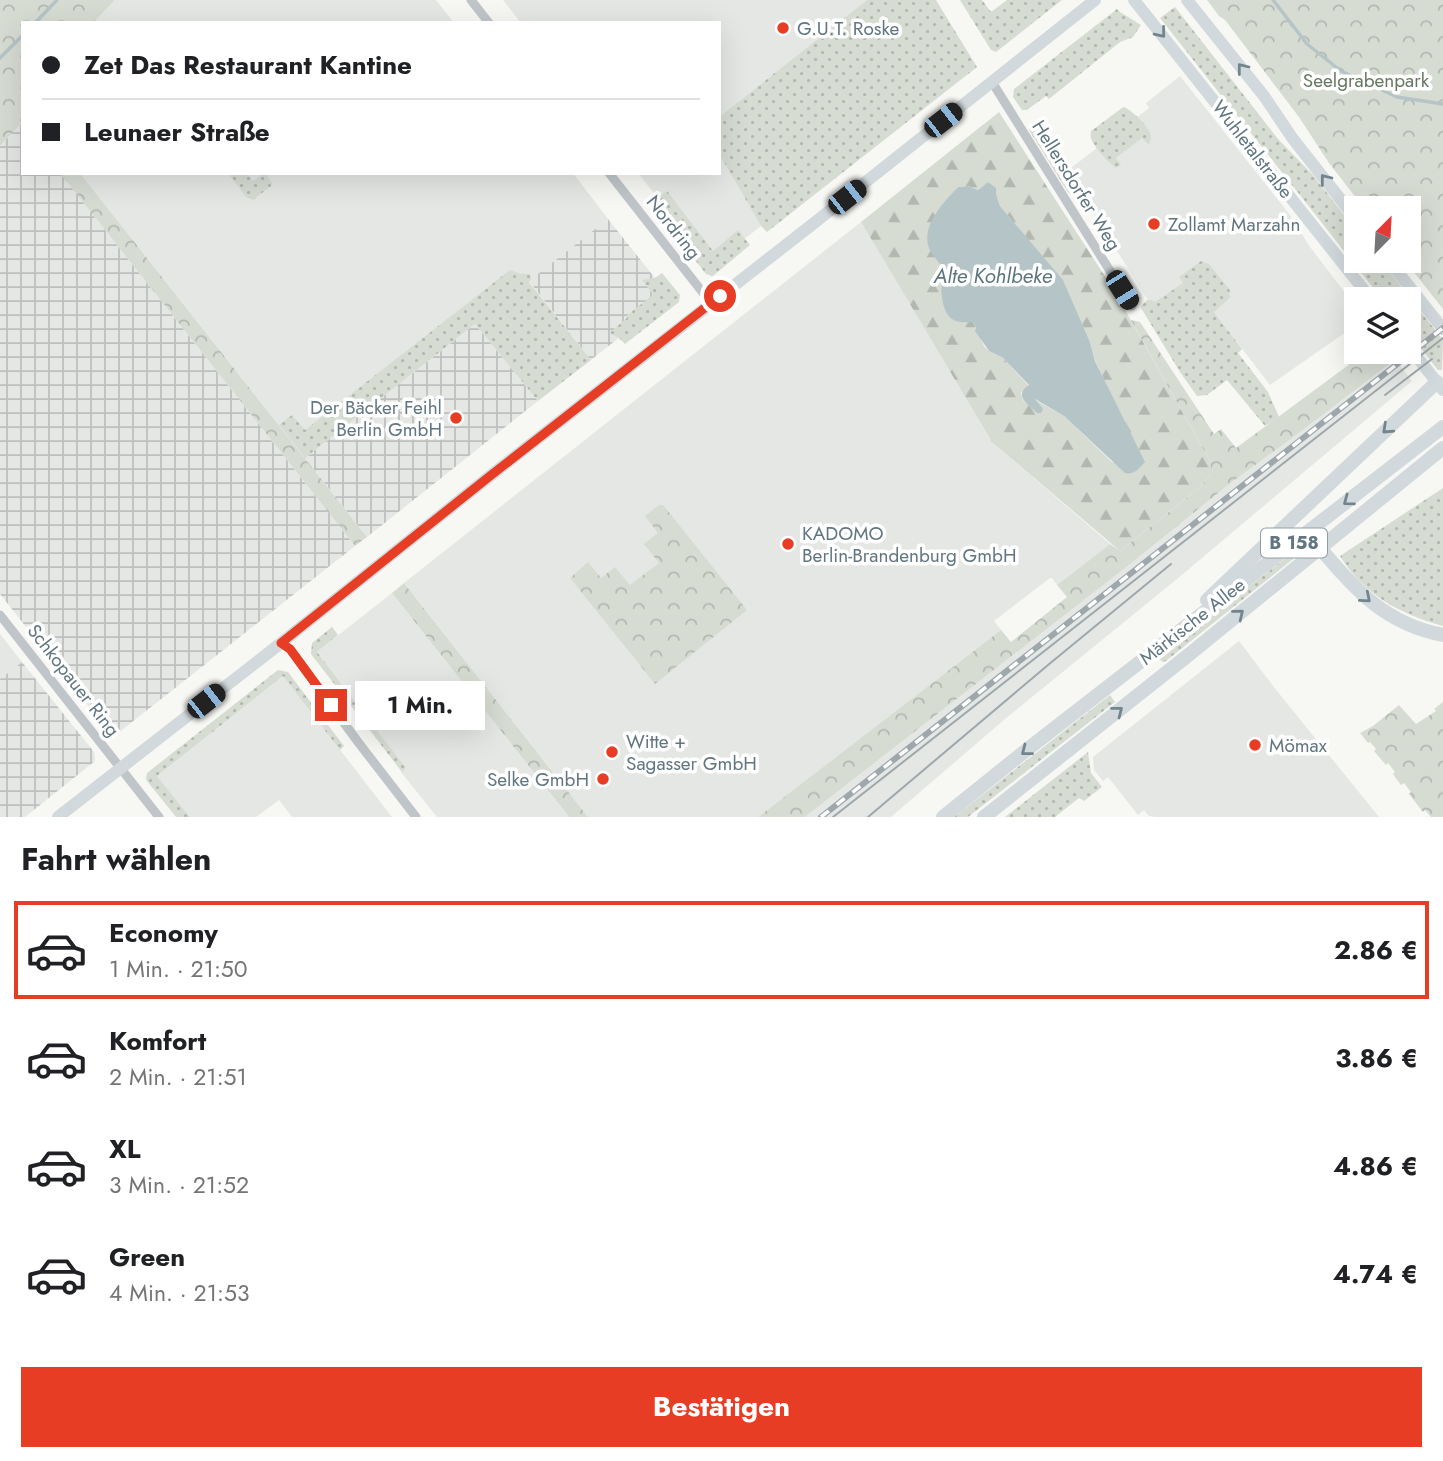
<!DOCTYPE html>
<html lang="de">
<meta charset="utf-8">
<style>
body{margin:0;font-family:Jost,sans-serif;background:#f6f6f6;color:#202124;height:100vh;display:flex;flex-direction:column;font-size:26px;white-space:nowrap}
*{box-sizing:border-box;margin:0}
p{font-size:23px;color:#757577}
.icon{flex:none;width:38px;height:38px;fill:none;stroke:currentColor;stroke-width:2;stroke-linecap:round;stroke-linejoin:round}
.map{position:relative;height:817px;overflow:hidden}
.drawer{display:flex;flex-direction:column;background:#fff;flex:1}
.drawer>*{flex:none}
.top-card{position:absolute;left:21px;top:21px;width:700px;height:154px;border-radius:0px;box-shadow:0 7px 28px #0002;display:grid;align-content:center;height:154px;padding:0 21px;background:#fff}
.needle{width:46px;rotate:24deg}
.controls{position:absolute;left:1344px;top:196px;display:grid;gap:14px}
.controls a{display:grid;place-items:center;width:77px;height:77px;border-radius:0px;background:#fff;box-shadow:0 7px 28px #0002;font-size:35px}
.end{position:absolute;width:32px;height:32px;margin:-16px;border:9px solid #e73d24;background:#fff;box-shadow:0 0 0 4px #fff}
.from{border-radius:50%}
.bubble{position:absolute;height:49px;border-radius:0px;background:#fff;box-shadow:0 7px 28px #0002;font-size:23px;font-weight:700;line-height:49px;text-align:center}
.car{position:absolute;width:21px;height:42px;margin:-21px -10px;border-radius:9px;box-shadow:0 0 5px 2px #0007;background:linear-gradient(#222 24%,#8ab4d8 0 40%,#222 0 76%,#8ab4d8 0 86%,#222 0)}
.top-card b{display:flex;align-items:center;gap:24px;height:66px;font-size:26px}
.top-card b+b{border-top:2px solid #e0e0e0}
.top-card i{width:18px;height:18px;background:#202124}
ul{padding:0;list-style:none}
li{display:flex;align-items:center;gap:21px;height:98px;margin:0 14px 10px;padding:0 7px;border:4px solid transparent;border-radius:0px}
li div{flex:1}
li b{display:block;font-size:26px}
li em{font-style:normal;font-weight:700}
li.on{border-color:#e73d24}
li>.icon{width:63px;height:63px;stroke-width:1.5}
h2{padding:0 21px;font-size:32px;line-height:84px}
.primary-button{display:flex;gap:14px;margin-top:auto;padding:14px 21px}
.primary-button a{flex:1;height:80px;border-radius:0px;background:#e73d24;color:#fff;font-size:28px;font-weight:700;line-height:80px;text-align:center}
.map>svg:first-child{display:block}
.built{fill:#e5e7e5}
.industrial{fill:url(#industrial-grid)}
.grass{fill:url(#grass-dots)}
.forest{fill:url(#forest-firs);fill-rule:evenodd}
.park{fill:url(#park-crowns)}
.water{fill:#b5c5c7}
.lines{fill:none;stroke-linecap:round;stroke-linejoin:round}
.stream{stroke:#b5c5c7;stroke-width:3.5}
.street{stroke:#bfc5c8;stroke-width:9}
.secondary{stroke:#d2d9dc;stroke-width:12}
.primary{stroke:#d2d9dc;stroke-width:14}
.tram{stroke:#9ea8ac;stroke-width:2}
.rail-casing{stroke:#9ea8ac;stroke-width:6}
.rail{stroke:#fff;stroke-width:3.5;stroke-dasharray:10;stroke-linecap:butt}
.oneway{stroke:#72858e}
.route{stroke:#e73d24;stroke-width:9}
.poi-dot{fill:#e73d24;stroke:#fff;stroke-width:2.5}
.labels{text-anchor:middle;stroke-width:7;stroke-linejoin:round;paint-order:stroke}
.shield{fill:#fff;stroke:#909fa6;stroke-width:2}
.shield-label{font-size:18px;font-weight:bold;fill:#617680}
.poi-label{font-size:19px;fill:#617680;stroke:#fff;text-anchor:start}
.park-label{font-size:19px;fill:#677860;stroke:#fff}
.street-label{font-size:19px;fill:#617680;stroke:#fff}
.water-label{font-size:21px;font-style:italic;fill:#5c767b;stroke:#fff}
</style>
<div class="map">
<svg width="1443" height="817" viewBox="0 0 1443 817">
<defs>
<pattern id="industrial-grid" width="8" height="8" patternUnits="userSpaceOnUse" patternTransform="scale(1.75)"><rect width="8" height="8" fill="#e5e7e5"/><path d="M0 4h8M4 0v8" fill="none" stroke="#bdc0bf"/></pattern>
<pattern id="grass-dots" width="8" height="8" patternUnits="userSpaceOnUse" patternTransform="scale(1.75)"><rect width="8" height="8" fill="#d7dcd3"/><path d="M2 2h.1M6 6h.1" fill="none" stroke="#b2b7b0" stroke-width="1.8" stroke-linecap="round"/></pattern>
<pattern id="forest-firs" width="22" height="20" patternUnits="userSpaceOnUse" patternTransform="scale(1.75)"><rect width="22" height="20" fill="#d7dcd3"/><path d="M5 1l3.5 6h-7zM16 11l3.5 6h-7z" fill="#b2b7b0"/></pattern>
<pattern id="park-crowns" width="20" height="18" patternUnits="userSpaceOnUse" patternTransform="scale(1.75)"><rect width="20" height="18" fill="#d7dcd3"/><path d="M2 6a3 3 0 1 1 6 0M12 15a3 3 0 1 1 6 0" fill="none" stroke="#b2b7b0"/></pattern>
</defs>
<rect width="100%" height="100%" fill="#f7f7f4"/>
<g class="built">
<polygon points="115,0 436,0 454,23 93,23"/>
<polygon points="503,0 867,0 719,117 719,23 521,23"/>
<polygon points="1180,76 1290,215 1310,247 1356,307 1356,325 1270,385 1191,282 1151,305 1067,171 1149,108 1146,103"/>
<polygon points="719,154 761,226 711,265 638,173 719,173"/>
<polygon points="80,173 573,173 608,219 305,458"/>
<polygon points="861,222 992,442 1110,544 1057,585 1052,578 1050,578 994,621 1001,630 758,817 588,817 404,583"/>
<polygon points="1395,359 1412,381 1177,579 1005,719 891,817 805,817 1129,565 1228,485 1291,439"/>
<polygon points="392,593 569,817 437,817 401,772 406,768 317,652"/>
<polygon points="0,634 22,662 0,679"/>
<polygon points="1239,641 1277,691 1379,817 1156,817 1149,816 1144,810 1138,815 1108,777 1103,781 1094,770 1093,757"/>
<polygon points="283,676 392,817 292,817 279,800 256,817 190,817 157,776"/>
</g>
<g class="industrial">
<polygon points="21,124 23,126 23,173 60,173 355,546 113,737 0,594 0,146"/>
<polygon points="608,219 670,297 591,360 529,281"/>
<polygon points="475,324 538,401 367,537 305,458"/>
<polygon points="22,662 94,752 95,761 25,817 0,817 0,679"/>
</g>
<g class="grass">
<polygon points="867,0 936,0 977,67 767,232 761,226 719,154 719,117"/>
<polygon points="960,0 982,0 991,12 1007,0 1062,0 996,52 991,50"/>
<polygon points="1175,7 1278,139 1313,175 1356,230 1356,261 1381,261 1443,340 1442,370 1438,370 1409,333 1409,299 1382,299 1160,18"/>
<polygon points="1117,9 1120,12 1141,25 1133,37 1120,42 1049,99 1046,96 1027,110 1022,110 1013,97 1014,89"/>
<path d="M1124 107C1133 111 1147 125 1150 133 1152 138 1150 141 1149 145L1142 138 1116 158 1121 165 1116 168C1109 163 1093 146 1091 138 1090 136 1091 133 1091 131L1122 108Z"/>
<polygon points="1031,124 1038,127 1084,187 1082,194 1080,196 1070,194 1067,191 1029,130 1029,127"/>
<polygon points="228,173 247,173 253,181 263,174 266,174 272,183 271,186 253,200 246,197"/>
<polygon points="667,191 713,251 738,230 750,245 713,276 706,274 650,203"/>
<polygon points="1201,261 1209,264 1230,290 1229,294 1231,297 1214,312 1242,349 1238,353 1268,392 1279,417 1265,426 1227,380 1207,395 1197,396 1180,372 1141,308 1141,306 1147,300 1152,300 1155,302 1183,283 1179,277"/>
<polygon points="510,270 521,274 530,274 531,279 529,282 591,360 538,401 475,324 305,458 279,425 292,415 305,430"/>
<polygon points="662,273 680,295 679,302 625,344 619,338 609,333 627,318 626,316 653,295 642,280 655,278"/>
<path d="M1443 488V626C1400 614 1364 595 1340 556Z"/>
<polygon points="1325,528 1328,531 1166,661 1163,662 1160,660 1161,654"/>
<polygon points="332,627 338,635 317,652 406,768 402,772 311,654 312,643"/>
<polygon points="278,670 288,672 344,746 340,750 283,676 157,776 190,817 176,817 147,781 146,778 147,773"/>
<polygon points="1110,695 1115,702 968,817 954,817"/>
<polygon points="1088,752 1091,773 1102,787 1084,801 1079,798 1055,817 1005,817"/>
</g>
<path class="forest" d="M999 112 1115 292 1211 463V474L1199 488 1120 551 992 442 861 222ZM988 182 997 192V197L1000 206 1063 281 1090 342 1095 360 1107 386 1113 463 1064 416 1032 398 1037 413 1023 400 1021 393 1029 386 1003 358 989 351 984 346 973 322 945 308 941 284 943 268 937 213 958 187 968 186 978 190Z"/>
<g class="park">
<polygon points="0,0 115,0 93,23 23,23 23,96 21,98 23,101 23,126 21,124 0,146"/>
<polygon points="1207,0 1443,0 1443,309 1405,261 1409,261 1409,208 1364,208 1329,163 1299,117 1225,20 1219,16"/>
<polygon points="60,173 80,173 367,537 355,546"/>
<polygon points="1131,320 1140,322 1214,434 1221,429 1236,448 1366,352 1392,352 1397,358 1291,439 1228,485 1129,565 805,817 758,817 1001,630 1011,642 1067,597 1057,585 1110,544 1120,551 1199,488 1211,474 1211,463"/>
<polygon points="659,505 662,505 664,506 747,610 655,684 570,578 588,562 601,578 615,567 630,585 659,563 644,544 658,533 645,516"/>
<polygon points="404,583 588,817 569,817 562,808 392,593"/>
<polygon points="1443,702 1443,817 1431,817 1425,810 1423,812 1409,794 1411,792 1404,783 1401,785 1393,774 1395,772 1388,763 1386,765 1374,751 1376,749 1370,742 1368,743 1360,733 1373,726 1399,705 1416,724 1436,711 1434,709"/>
</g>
<path class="water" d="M988 182 996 188 997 197 1000 206 1063 280 1090 342 1095 361 1145 462C1139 469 1134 475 1125 473L1064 416 1035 399 1043 409 1041 413H1037C1028 404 1013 396 1029 385L1003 358 989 351 975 331 976 328 973 322C968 322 961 323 956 321 939 315 940 282 943 268 938 261 930 253 928 245 923 223 945 201 958 187L968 186 978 190Z"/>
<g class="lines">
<g class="stream">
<polyline points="1273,0 1307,44 1341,71 1397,97 1443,104"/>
<polyline points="35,23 57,0"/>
<polyline points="0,58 23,35"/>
</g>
<g class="street">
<polyline points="471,0 489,23"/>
<polyline points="992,82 1132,306"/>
<polyline points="609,173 711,303"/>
<polyline points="0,615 159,817"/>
<polyline points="281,643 290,649 358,742 416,817"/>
</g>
<g class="secondary">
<polyline points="1134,0 1371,299"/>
<polyline points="1187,0 1264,96 1293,139 1356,219"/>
<polyline points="1389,261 1443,329"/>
<polyline points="1409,347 1443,390"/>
<polyline points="58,817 281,643 490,476 809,227 1095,0"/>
</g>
<g class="primary">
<path d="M1320 548C1356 591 1386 624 1443 635"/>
<polyline points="1207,600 1437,382"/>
<polyline points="943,817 1029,748 1443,427"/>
<polyline points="984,817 1186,657 1443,448"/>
</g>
<g class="tram">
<polyline points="1385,395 1432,359"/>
<polyline points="833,817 1443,338"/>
<polyline points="868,817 1048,665 1171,564"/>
</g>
<g class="rail-casing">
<polyline id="rail" points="821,817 1443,328"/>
</g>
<use href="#rail" class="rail"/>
</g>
<defs><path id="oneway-chevron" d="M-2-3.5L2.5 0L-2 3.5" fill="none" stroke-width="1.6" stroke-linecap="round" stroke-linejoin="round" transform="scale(1.75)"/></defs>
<g class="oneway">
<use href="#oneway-chevron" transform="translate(1161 33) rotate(51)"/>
<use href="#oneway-chevron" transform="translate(1242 68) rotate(-128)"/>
<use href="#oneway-chevron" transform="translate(1325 179) rotate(-128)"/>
<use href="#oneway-chevron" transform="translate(1387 429) rotate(137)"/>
<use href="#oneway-chevron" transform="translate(1348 501) rotate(143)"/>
<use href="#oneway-chevron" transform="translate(1366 598) rotate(40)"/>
<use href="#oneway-chevron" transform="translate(1239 614) rotate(-39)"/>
<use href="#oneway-chevron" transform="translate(1118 711) rotate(-38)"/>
<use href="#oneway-chevron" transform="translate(1026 751) rotate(142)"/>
</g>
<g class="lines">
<polyline class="route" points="331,705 290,649 281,643 490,476 720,296"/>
</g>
<g class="poi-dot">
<circle cx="783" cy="28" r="7"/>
<circle cx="1154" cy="224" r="7"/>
<circle cx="456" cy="418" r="7"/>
<circle cx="788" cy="544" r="7"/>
<circle cx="1255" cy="745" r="7"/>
<circle cx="612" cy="752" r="7"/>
<circle cx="603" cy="779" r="7"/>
</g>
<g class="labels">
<rect class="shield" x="1261" y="528.5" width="66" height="29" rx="5"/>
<g class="shield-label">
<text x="1294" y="549">B 158</text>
</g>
<g class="poi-label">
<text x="797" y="35">G.U.T. Roske</text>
<text x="1168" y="231">Zollamt Marzahn</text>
<text x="442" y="414" text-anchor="end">Der Bäcker Feihl<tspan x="442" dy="22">Berlin GmbH</tspan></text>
<text x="802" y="540">KADOMO<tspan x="802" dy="22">Berlin-Brandenburg GmbH</tspan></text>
<text x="626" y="748">Witte +<tspan x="626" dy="22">Sagasser GmbH</tspan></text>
<text x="1269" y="752">Mömax</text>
<text x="589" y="786" text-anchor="end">Selke GmbH</text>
</g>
<g class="park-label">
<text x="1366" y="87">Seelgrabenpark</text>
</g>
<g class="street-label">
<text transform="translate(1253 149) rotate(52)" y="7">Wuhletalstraße</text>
<text transform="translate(1077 185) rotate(58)" y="7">Hellersdorfer Weg</text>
<text transform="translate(674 227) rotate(52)" y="7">Nordring</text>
<text transform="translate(1192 621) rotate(-38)" y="7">Märkische Allee</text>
<text transform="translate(74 680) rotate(52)" y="7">Schkopauer Ring</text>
</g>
<g class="water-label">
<text x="993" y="283">Alte Kohlbeke</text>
</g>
</g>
</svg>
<div class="controls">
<a><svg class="needle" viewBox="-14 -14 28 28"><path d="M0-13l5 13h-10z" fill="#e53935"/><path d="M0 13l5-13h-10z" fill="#757577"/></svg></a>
<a><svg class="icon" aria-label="layers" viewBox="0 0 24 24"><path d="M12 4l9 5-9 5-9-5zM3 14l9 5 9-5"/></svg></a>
</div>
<i class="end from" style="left:720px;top:296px"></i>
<i class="end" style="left:331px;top:705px"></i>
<div class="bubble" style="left:355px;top:681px;width:130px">1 Min.</div>
<i class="car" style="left:943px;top:120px;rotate:52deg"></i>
<i class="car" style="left:847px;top:197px;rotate:52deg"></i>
<i class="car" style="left:1122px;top:290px;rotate:148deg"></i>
<i class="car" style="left:206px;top:701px;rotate:52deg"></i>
<div class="top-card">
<b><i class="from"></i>Zet Das Restaurant Kantine</b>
<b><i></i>Leunaer Straße</b>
</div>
</div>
<section class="drawer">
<h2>Fahrt wählen</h2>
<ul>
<li class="on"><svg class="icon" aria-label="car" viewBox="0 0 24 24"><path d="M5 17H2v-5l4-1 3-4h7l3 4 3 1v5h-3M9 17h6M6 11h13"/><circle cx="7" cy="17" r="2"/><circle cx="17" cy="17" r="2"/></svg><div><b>Economy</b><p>1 Min. · 21:50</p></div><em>2.86 €</em></li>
<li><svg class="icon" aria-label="car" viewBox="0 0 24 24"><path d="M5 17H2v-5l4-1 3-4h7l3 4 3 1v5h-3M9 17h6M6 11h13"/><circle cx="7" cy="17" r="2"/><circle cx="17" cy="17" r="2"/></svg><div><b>Komfort</b><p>2 Min. · 21:51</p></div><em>3.86 €</em></li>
<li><svg class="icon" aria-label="car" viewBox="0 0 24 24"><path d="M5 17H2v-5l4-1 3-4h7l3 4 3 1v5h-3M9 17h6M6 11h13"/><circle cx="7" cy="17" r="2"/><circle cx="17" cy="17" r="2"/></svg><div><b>XL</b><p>3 Min. · 21:52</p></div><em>4.86 €</em></li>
<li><svg class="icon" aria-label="car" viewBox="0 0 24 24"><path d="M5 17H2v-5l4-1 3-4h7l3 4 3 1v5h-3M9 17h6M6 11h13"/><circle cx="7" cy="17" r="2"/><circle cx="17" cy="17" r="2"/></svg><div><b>Green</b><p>4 Min. · 21:53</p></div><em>4.74 €</em></li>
</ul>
<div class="primary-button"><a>Bestätigen</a></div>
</section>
